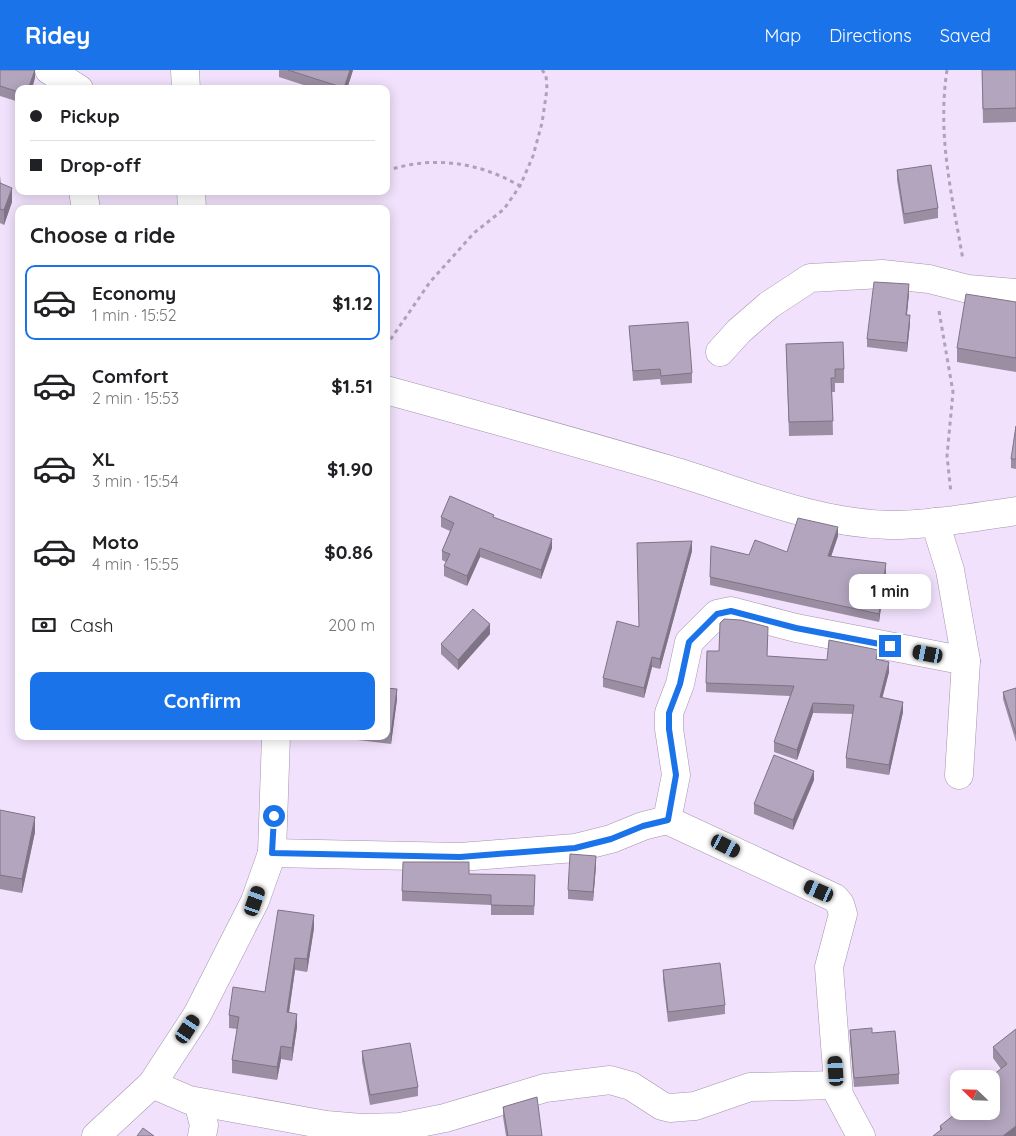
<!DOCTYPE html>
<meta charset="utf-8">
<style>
body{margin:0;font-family:Quicksand,sans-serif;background:#f2f2f2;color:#202124;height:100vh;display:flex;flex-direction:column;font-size:19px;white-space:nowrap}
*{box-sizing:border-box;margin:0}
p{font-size:16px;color:#757577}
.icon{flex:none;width:28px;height:28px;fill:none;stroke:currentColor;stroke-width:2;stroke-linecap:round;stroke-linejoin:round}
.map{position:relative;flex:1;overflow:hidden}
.panel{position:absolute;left:15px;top:135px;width:375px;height:535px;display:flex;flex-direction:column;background:#fff;border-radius:10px;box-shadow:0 2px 12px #0003}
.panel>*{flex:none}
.banner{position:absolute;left:15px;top:15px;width:375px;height:110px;border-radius:10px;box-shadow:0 2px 12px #0003;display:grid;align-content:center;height:110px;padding:0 15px;background:#fff}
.needle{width:32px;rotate:293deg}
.fabs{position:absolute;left:950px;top:1000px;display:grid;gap:10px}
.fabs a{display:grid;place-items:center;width:50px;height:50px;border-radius:10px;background:#fff;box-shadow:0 2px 12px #0003;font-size:25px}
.end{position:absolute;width:22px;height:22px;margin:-11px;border:6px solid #1a73e8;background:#fff;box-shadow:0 0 0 2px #fff}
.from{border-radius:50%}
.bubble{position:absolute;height:35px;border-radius:10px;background:#fff;box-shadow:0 2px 12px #0003;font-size:16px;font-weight:700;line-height:35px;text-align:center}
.car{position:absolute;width:15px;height:30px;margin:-15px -8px;border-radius:6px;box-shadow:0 0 4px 1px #0007;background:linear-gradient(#222 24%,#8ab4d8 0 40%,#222 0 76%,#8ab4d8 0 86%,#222 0)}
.banner b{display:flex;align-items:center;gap:18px;height:48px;font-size:19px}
.banner b+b{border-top:1px solid #e0e0e0}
.banner i{width:12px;height:12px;background:#202124}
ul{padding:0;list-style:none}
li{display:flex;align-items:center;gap:15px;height:75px;margin:0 10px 8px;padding:0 5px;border:2px solid transparent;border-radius:10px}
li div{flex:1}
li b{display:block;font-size:19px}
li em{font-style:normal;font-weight:700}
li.selected{border-color:#1a73e8}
li>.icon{width:45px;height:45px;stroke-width:1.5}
h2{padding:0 15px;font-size:22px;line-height:60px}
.pay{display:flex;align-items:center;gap:12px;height:55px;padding:0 15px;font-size:19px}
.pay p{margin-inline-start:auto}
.action{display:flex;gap:10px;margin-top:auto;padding:10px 15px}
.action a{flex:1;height:58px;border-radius:10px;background:#1a73e8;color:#fff;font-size:20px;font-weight:700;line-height:58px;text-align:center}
header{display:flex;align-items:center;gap:30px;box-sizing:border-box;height:70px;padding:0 25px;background:#1a73e8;color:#fff}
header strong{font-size:24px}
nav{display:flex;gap:28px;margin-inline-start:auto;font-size:18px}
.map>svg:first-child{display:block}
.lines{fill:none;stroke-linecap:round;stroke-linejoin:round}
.street-casing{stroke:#a394ac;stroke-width:29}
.path{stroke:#afa2b8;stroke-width:3;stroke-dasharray:4 4;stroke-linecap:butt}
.street{stroke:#fff;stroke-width:28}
.wall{fill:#9b8ea3}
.shaded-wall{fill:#7e7485}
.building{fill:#b4a5be;stroke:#7e7485}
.route{stroke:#1a73e8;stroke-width:6}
</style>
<header>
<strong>Ridey</strong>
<nav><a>Map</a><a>Directions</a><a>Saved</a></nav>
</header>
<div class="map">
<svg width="1016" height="1066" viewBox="0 0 1016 1066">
<rect width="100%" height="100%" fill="#f1e1fc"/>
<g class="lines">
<g class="street-casing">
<g id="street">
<polyline points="49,0 79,19"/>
<polyline points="185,0 186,19"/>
<polyline points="83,121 86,139"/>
<polyline points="191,121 192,139"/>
<polyline points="720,282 739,261 769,235 810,208 882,204 929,209 968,219 1016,223"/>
<path d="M386 320C481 346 576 372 670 400 741 421 813 453 889 455 931 455 974 447 1016 441"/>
<polyline points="935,452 950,500 966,591 959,705"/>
<polyline points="667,750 676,705 669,659 669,643 680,614 689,572 717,544 731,541 796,558 966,591"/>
<polyline points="272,783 460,787 575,778 611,769 643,756 667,750 835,828 840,834 843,844 829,897 837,1001 839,1025 861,1066"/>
<polyline points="152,1014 189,1030 326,1055 362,1058 400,1057 445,1048 545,1018 610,1010 631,1016 662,1036 670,1038 695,1036 750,1017 838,1015"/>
<polyline points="198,1032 204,1055 202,1066"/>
<polyline points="96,1066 152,1014 197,945 255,831 272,783 276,666"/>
</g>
</g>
<g class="path">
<path d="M947 0C937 66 952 125 963 190"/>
<path d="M386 101C432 85 479 92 520 116"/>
<polyline points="939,241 953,322 947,386 951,423"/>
<polyline points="386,276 430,212 474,163 504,139 520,116 533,86 542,53 547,19 546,5 542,0"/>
</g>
<use href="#street" class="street"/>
</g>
<g class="wall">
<polygon points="0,0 35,0 35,8 19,19 19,32 0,26"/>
<polygon points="279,0 353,0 347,19 316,19 279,7"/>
<polygon points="982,0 1016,0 1016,52 983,53"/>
<polygon points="897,100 938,138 938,148 904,154 897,110"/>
<polygon points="0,106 1,114 12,132 4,155 0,153"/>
<polygon points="909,223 907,245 910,253 907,282 867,277 867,269"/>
<polygon points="1016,232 1016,302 957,292 957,278"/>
<polygon points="629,256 692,303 692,313 661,315 660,309 633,311"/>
<polygon points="786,274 844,299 844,313 835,313 835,322 832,322 833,365 789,366"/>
<polygon points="1016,356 1016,399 1011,398 1011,389"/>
<polygon points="441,447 494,448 552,478 541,509 480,487 467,516 444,506 444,496 446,492 442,490 442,481 450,461 441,457"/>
<polygon points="838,466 831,487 886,502 879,552 710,515 710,507 749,485 787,482"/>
<polygon points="692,481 660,599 652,597 644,628 603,617 603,608"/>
<polygon points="490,564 458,600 441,584 441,574"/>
<polygon points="768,567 767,586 827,590 878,589 889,602 882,628 903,642 889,705 846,698 846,688 853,644 813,643 797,690 774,682 774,672 790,626 706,622 706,613 719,581"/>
<polygon points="386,618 397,629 391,674 349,669 349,666 386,666"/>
<polygon points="1016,618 1016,672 1003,629 1003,622"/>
<polygon points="814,710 793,760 754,744 754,734"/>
<polygon points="0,740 35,762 22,823 0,819"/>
<polygon points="596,796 593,831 568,829 568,820"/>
<polygon points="469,804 535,815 534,845 491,845 491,835 402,831 402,821"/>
<polygon points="314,858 307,902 295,900 289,943 297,957 292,991 281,989 277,1010 232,1003 232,990 237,959 229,958 229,945 265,922"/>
<polygon points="663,900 725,935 725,944 668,952 663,910"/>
<polygon points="1016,959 1016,1066 940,1061 940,1056 991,1041 1001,999 993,988 993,977"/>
<polygon points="850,960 872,963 899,1004 899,1014 854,1017 850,970"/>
<polygon points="362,981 418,1017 418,1026 370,1035 362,991"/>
<polygon points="503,1037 542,1066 506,1066 503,1047"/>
</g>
<g class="shaded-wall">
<polygon points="35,0 35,8 32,19 28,19"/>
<polygon points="350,0 353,0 347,19 344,19"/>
<polygon points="12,118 12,132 4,155 4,140"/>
<polygon points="909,214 909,223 906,253 906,245"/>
<polygon points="910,245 910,253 907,282 907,273"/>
<polygon points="838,457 838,466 828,495 828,486"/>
<polygon points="552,469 552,478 541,509 541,500"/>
<polygon points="692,471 692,481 660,599 660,589"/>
<polygon points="480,478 480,487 467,516 467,506"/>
<polygon points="886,493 886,502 879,552 879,544"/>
<polygon points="490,554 490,564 458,600 458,590"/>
<polygon points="652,587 652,597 644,628 644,618"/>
<polygon points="889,592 889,602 880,637 880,627"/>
<polygon points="397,619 397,629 391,674 391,664"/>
<polygon points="903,632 903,642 889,705 889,695"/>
<polygon points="813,633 813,643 797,690 797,680"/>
<polygon points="814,701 814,710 793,760 793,750"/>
<polygon points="35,747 35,762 22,823 22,809"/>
<polygon points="596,786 596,796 593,831 593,822"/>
<polygon points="314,845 314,858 307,902 307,889"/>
<polygon points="295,888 295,900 287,955 287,942"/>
<polygon points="297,944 297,957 292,991 292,978"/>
<polygon points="281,976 281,989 277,1010 277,997"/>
<polygon points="1016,1056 1016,1066 1003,1066"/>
</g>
<g class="building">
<polygon points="0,0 35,0 28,19 19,19 19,22 0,16"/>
<polygon points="288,0 350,0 344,18"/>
<polygon points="982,0 1016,0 1016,38 983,39"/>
<polygon points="931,95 938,138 904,144 897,100"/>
<polygon points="0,113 12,118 4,140 0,139"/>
<polygon points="874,212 909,214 906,245 910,245 907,273 867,269"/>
<polygon points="966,224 1016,232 1016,288 957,278"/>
<polygon points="688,252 692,303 661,306 660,299 633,301 629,256"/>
<polygon points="843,272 844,299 835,299 835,308 831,308 833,351 789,352 786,274"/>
<polygon points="1016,356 1016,389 1011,389"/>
<polygon points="450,426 494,445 493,447 552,469 541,500 480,478 467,506 444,496 450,484 442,481 454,453 441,447"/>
<polygon points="798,448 838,457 828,486 886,493 879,544 710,507 711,476 749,485 755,470 787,482"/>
<polygon points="692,471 660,589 652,587 644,618 603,608 617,551 639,557 637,473"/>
<polygon points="473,539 490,554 458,590 441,574"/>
<polygon points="724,549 741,550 768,557 767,586 827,590 829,570 878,580 876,589 889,592 880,627 903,632 889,695 846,688 854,635 813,633 797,680 774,672 794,616 706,613 707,581 719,581 720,553"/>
<polygon points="386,618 397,619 391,664 386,664"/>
<polygon points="1016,618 1016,664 1003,622"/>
<polygon points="774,685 814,701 793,750 754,734"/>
<polygon points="0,740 35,747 22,809 0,805"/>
<polygon points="570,784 596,786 593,822 568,820"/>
<polygon points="403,792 469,792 469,804 535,805 534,836 491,835 491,825 402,821"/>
<polygon points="278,840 314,845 307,889 295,888 287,942 297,944 292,978 281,976 277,997 232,990 239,947 229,945 233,917 265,922"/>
<polygon points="720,893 725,935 668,942 663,900"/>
<polygon points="872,958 872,963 895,961 899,1004 854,1008 850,960"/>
<polygon points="1016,959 1016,1056 1003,1066 933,1066 942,1059 940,1056 959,1041 991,1041 991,1009 988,1009 1007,994 993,977"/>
<polygon points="410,973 418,1017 370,1025 362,981"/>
<polygon points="537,1027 542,1066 508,1066 503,1037"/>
<polygon points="143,1058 154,1066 137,1066"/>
</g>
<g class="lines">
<polyline class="route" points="274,746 272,783 460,787 575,778 611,769 643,756 668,750 676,705 669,659 669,643 680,614 689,572 717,544 731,541 796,558 890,576"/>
</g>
</svg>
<div class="fabs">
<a><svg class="needle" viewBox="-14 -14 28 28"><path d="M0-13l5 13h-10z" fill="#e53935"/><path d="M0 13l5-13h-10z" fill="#757577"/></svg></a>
</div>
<i class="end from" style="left:274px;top:746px"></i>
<i class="end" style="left:890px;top:576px"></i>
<div class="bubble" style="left:849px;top:504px;width:82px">1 min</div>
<i class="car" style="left:928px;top:584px;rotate:281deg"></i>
<i class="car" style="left:726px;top:776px;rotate:117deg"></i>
<i class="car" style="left:819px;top:821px;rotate:294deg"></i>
<i class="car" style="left:255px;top:831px;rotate:19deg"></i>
<i class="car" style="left:188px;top:959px;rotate:33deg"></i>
<i class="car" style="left:836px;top:1001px;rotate:356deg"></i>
<div class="banner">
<b><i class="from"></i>Pickup</b>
<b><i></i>Drop-off</b>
</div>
<section class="panel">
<h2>Choose a ride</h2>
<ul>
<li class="selected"><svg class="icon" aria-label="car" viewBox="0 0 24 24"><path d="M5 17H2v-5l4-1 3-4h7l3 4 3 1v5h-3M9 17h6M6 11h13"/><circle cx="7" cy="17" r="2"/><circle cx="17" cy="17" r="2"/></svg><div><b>Economy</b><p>1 min · 15:52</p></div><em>$1.12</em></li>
<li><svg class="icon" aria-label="car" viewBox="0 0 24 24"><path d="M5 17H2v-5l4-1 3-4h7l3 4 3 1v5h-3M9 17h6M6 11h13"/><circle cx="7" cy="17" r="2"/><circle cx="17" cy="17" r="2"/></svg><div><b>Comfort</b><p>2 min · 15:53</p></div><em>$1.51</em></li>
<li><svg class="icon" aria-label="car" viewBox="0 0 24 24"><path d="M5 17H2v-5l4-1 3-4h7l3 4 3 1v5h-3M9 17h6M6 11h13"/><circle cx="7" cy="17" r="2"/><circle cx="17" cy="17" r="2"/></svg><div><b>XL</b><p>3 min · 15:54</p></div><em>$1.90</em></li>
<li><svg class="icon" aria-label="car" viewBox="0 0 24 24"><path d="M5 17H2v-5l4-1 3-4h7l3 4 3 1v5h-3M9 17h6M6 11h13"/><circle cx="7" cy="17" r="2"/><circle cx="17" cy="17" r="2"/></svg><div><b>Moto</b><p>4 min · 15:55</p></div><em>$0.86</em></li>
</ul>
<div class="pay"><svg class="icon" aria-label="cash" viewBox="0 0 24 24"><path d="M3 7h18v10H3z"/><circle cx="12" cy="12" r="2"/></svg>Cash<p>200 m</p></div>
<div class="action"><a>Confirm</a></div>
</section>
</div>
